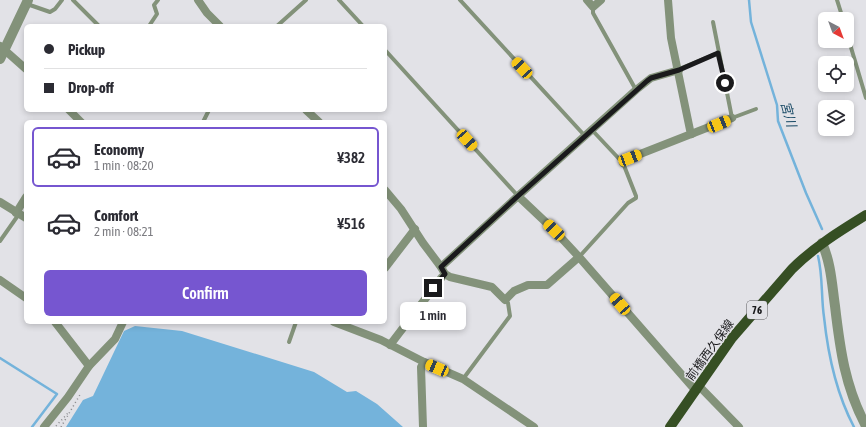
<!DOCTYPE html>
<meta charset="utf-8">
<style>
body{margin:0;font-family:"Asap Condensed","Noto Sans JP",sans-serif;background:#f2f2f3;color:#2b2b33;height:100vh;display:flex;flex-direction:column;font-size:15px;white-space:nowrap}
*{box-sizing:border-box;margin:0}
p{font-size:13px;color:#7c7c81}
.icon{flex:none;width:22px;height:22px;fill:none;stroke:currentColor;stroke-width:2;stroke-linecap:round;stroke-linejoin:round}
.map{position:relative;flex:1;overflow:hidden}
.details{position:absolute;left:24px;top:120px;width:363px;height:204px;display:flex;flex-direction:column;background:#fff;border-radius:6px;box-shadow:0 2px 6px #0003}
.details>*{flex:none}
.top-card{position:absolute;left:24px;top:24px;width:363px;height:88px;border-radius:6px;box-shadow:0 2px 6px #0003;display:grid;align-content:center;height:88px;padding:0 20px;background:#fff}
.needle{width:26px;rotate:139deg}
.controls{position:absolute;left:818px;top:12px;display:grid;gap:8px}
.controls a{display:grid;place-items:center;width:36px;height:36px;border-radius:6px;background:#fff;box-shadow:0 2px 6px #0003;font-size:20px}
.end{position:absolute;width:18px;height:18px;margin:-9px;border:5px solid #1a1a1c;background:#fff;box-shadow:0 0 0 2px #fff}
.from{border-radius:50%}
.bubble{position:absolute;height:28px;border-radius:6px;background:#fff;box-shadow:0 2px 6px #0003;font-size:13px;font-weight:600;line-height:28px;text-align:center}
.car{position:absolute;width:12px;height:24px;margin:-12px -6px;border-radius:5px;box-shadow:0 0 3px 1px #0007;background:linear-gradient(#f5c518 24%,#345 0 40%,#f5c518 0 76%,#345 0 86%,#f5c518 0)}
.top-card b{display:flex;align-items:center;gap:14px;height:38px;font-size:15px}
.top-card b+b{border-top:1px solid #e1e1e2}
.top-card i{width:10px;height:10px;background:#2b2b33}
ul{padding:7px 0 0;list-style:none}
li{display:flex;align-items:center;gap:12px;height:60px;margin:0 8px 6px;padding:0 12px;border:2px solid transparent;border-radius:6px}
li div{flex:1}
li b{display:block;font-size:15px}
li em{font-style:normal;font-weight:600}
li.on{border-color:#7656d0}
li>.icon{width:36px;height:36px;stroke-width:1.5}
.cta{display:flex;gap:8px;margin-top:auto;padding:8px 20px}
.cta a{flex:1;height:46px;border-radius:6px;background:#7656d0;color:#fff;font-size:16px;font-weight:600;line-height:46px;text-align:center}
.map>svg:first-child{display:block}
.water{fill:#74b3db}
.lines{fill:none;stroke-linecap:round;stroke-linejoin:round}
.stream{stroke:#74b3db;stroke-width:2.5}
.path{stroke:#89898d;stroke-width:1.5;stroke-dasharray:1 3;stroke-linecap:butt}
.service{stroke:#83927a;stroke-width:4}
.minor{stroke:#83927a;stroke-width:8}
.tertiary{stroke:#83927a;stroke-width:10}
.primary{stroke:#364f24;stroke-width:10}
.route{stroke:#1a1a1c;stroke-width:5}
.labels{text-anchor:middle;stroke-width:3;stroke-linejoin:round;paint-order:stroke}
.shield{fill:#e2e2e7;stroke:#565659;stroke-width:1}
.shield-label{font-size:11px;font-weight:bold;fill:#1a1a1c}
.street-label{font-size:12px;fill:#1a1a1c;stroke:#e2e2e7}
.water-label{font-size:13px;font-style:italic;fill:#184965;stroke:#e2e2e7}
</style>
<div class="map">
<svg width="866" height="427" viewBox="0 0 866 427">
<rect width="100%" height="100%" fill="#e2e2e7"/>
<polygon class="water" points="135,326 182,331 314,372 347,392 356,391 377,404 403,427 66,427 83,400 93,396 124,331"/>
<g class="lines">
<g class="stream">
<polyline points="749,0 751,22 777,105 778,121 806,193 822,229"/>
<path d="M818 256C823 276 821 297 824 317 828 355 836 393 854 427"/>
<polyline points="0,358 57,394 32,427"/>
</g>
<g class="path">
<polyline points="56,426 68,413"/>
<polyline points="61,427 81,393"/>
</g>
<g class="service">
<polyline points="73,0 99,26"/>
<polyline points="339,0 363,26"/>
<polyline points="460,0 585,136"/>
<polyline points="837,0 843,19"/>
<polyline points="27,4 50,12 55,9 62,0"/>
<polyline points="593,7 593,13 636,90"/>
<polyline points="713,22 732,118 756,109"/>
<polyline points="149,26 157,14 154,5 158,0"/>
<polyline points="277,26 306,0"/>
<polyline points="847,34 866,98"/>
<polyline points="385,50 518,196"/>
<polyline points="679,69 718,53"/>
<polyline points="203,122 209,110"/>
<polyline points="0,241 19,214"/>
<polyline points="579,257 628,203 636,198 636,196 623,163 592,130"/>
<polyline points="289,342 296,322"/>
<polyline points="463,379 510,316 508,303 505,301"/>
</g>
<g class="minor">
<polyline points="198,0 207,13 220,26"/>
<polyline points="587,0 593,7 601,0"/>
<polyline points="668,0 671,38 690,130 692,134"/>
<polyline points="0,46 26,69"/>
<polyline points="69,110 81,122"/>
<polyline points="306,110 319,122"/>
<polyline points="623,163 630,158 732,118"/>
<polyline points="385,190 401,209 423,243 441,267 445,274 450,277 492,287 505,300 514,291 528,285 547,285 579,257"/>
<polyline points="518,196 554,230 579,257 696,391"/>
<polyline points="0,202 26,218"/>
<polyline points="16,213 26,197"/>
<polyline points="441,267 518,196 636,90 651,78 679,70"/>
<polyline points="385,268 415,229"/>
<polyline points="0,280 26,298"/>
<polyline points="55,322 89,366"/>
<polyline points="334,322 381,340 424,362 463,379 534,427"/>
<polyline points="390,345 442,277 445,274"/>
<polyline points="699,386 739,427"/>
<polyline points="44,427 68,397 89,366 115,339 123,322"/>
<polyline points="423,427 421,367 424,362"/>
</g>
<g class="tertiary">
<polyline points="0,59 28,0"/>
<path d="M822 243C831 263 832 285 835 306 840 349 845 387 866 426"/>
</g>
<path class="primary" d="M670 427 732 338 792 269C814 247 840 231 866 215"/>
</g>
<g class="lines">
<polyline class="route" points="433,288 445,274 441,267 518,196 647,81 651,78 679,70 718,53 725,83"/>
</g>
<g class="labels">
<rect class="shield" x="747" y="301" width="20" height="18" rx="3"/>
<g class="shield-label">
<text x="757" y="314">76</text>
</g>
<g class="street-label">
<text transform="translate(710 350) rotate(-54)" y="4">前橋西久保線</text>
</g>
<g class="water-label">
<text transform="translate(789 114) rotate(75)" y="5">宮川</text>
</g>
</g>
</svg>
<div class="controls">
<a><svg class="needle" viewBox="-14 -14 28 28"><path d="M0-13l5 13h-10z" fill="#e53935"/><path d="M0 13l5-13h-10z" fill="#7c7c81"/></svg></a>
<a><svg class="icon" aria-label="locate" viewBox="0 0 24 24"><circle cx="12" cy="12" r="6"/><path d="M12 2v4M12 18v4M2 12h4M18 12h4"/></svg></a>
<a><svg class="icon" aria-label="layers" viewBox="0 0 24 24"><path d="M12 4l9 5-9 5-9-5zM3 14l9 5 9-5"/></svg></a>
</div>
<i class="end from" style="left:725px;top:83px"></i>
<i class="end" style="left:433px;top:288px"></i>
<div class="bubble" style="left:400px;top:302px;width:66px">1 min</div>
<i class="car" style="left:522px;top:68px;rotate:317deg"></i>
<i class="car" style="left:719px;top:124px;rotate:68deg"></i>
<i class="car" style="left:467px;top:140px;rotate:138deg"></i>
<i class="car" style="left:630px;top:158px;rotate:69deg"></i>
<i class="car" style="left:554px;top:230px;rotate:314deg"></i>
<i class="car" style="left:620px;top:304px;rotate:319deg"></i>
<i class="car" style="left:437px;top:368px;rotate:293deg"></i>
<div class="top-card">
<b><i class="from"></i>Pickup</b>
<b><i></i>Drop-off</b>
</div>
<section class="details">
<ul>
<li class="on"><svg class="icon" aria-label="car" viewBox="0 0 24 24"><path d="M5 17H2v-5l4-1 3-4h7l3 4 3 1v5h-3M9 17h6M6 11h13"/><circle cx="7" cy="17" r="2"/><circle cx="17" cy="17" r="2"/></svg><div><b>Economy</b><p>1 min · 08:20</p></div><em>¥382</em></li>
<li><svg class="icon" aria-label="car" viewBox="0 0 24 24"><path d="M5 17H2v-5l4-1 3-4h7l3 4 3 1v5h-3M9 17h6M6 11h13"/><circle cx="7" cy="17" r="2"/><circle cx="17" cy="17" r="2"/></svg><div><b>Comfort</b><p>2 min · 08:21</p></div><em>¥516</em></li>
</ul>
<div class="cta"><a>Confirm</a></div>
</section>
</div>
